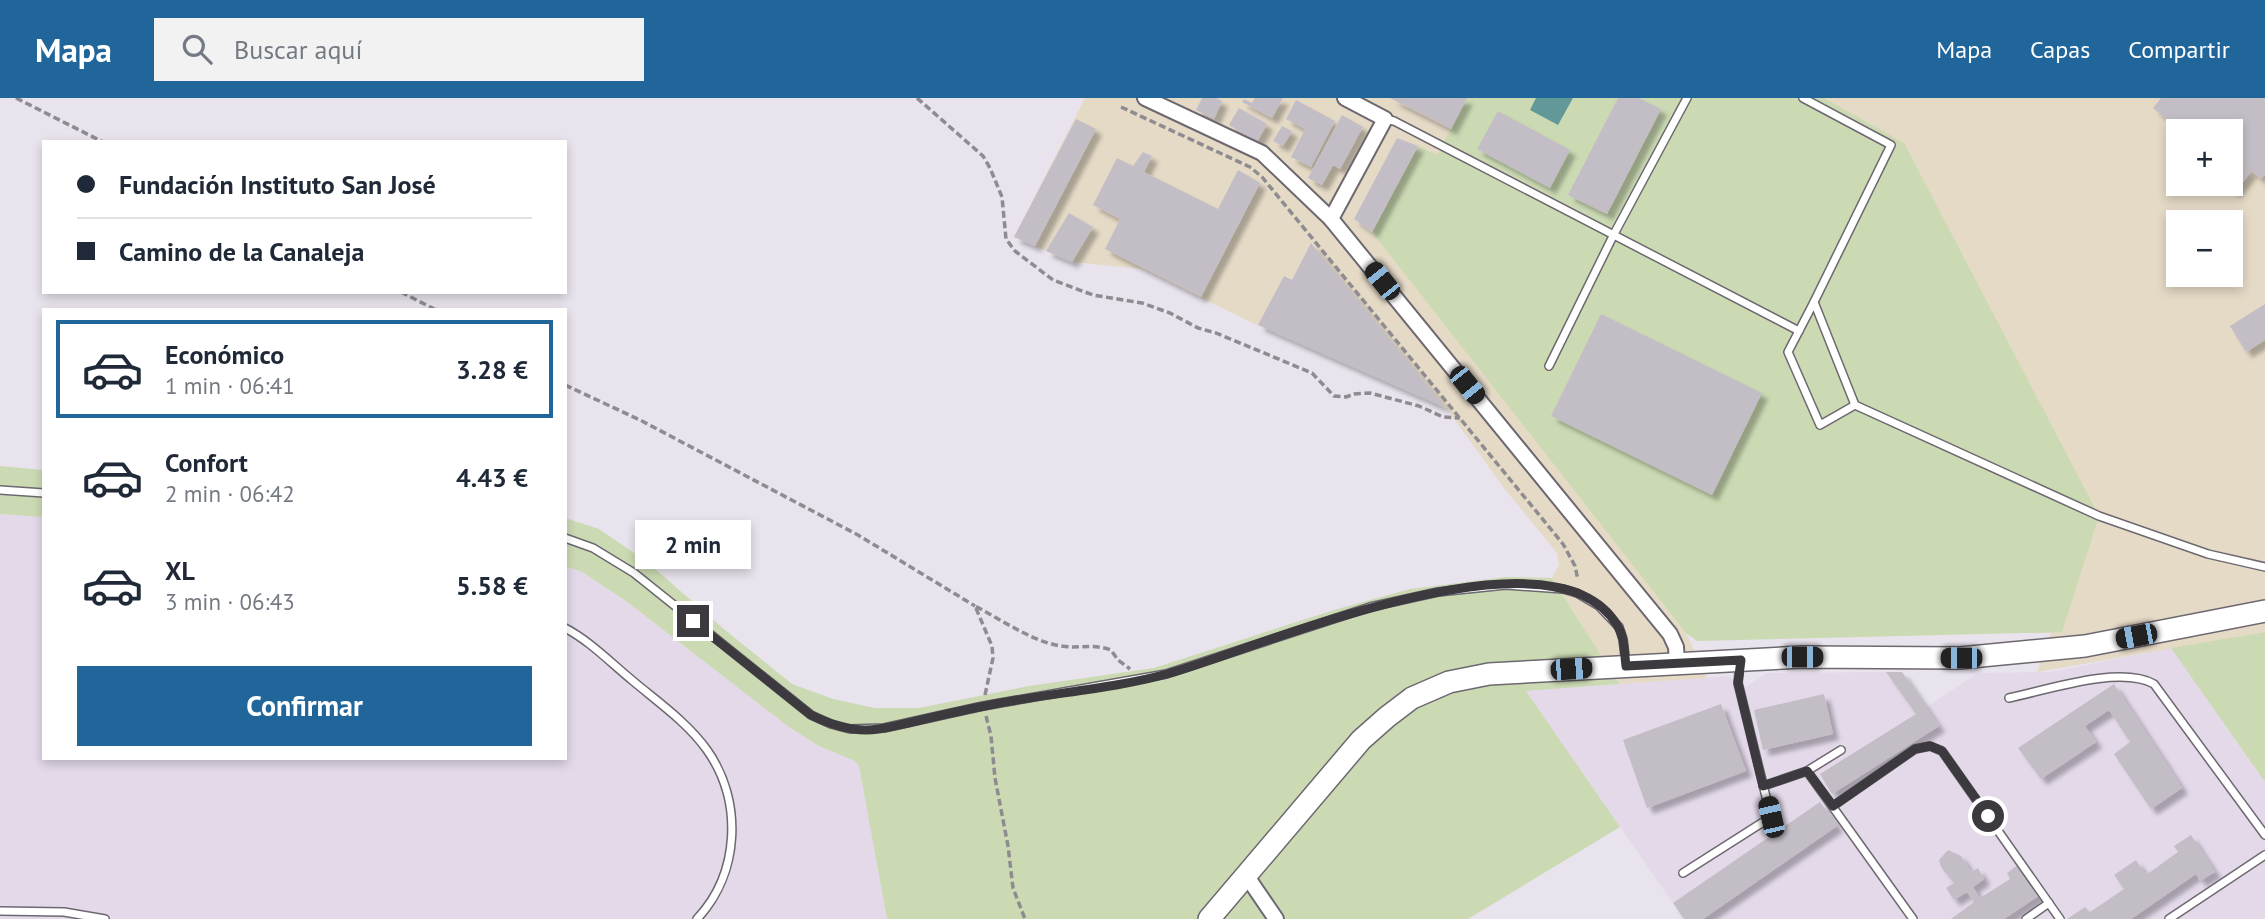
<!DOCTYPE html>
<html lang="es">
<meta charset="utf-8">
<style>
body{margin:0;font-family:"PT Sans",sans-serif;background:#f2f2f3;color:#1f2937;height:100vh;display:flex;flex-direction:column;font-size:26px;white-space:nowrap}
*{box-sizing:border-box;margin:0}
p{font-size:23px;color:#747a83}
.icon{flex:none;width:38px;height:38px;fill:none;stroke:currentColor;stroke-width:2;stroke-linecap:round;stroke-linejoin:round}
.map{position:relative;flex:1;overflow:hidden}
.details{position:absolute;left:42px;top:210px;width:525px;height:452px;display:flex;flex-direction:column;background:#fff;border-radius:0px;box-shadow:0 4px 10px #0003}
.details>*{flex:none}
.top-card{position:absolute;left:42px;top:42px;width:525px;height:154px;border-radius:0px;box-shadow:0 4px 10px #0003;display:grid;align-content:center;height:154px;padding:0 35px;background:#fff}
.controls{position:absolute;left:2166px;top:21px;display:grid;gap:14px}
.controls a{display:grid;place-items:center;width:77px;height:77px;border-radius:0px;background:#fff;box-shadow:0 4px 10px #0003;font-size:35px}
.end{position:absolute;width:32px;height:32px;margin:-16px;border:9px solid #3c3a3e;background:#fff;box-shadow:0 0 0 4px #fff}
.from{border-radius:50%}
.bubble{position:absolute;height:49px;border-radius:0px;background:#fff;box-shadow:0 4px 10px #0003;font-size:23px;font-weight:600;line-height:49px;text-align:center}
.car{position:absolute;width:21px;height:42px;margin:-21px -10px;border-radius:9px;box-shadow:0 0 5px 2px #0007;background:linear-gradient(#222 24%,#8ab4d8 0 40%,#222 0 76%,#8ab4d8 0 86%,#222 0)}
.top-card b{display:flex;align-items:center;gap:24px;height:66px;font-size:26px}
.top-card b+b{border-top:2px solid #e0e1e3}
.top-card i{width:18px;height:18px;background:#1f2937}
ul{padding:12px 0 0;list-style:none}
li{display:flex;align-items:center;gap:21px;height:98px;margin:0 14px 10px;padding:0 21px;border:4px solid transparent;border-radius:0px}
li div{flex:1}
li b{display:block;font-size:26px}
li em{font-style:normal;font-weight:600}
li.selected{border-color:#21669b}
li>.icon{width:63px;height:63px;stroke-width:1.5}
.cta{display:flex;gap:14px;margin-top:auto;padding:14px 35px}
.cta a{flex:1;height:80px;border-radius:0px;background:#21669b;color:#fff;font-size:28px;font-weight:600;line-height:80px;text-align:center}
header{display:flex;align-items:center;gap:42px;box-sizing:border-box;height:98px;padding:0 35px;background:#21669b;color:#fff}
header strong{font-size:33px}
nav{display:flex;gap:38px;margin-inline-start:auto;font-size:24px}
.search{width:490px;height:63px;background:#f2f2f3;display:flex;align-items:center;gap:18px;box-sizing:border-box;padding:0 24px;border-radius:0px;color:#747a83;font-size:26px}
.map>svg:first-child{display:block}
.built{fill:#e3d9e9}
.industrial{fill:#e5dac6;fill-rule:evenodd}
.green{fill:#cbdab3}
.water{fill:#639898}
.building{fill:#c3bdc6;filter:url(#shadow)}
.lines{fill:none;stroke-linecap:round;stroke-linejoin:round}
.service-casing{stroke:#6d6870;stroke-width:10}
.minor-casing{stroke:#6d6870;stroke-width:18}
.primary-casing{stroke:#6d6870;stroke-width:24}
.path{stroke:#8e8b91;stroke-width:3.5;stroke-dasharray:7 3.5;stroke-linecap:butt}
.service{stroke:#fff;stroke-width:7}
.minor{stroke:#fff;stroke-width:14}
.primary{stroke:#fff;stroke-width:21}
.route{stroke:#3c3a3e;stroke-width:9}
</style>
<header>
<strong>Mapa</strong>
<div class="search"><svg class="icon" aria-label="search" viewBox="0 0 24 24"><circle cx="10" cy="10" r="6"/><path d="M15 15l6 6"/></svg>Buscar aquí</div>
<nav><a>Mapa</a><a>Capas</a><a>Compartir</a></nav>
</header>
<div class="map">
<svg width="2265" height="821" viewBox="0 0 2265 821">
<defs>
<filter id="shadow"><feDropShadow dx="6" dy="6" stdDeviation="2" flood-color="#0004"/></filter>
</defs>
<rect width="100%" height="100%" fill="#e8e3ec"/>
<g class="built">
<polygon points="0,416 44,419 44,660 565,660 565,468 582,474 626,503 789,629 819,648 855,662 859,668 887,821 0,821"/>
<polygon points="2171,550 2265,684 2265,821 1684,821 1526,593 1728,578 1746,589 1767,575 1902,574 1927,609 1978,575 2051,574"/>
</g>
<path class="industrial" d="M1085 0H2265V534L2037 574 2051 535H1686L1707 580 1619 586 1552 480 1559 467 1557 455 1504 390 1447 311 1253 225 1142 171 1072 164 1014 139ZM2179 33H2231V86H2179ZM2179 124H2231V177H2179Z"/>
<g class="green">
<polygon points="1467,0 1824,0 1904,45 2099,418 2062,534 1697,543 1686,535 1372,134 1418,48 1437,57"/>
<polygon points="0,368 44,372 44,419 0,416"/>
<polygon points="565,420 599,431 646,463 725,532 792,586 833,601 875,610 919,610 1029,588 1154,570 1334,512 1410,491 1506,479 1552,480 1619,586 1526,593 1620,729 1468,821 887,821 859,668 855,663 819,648 789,629 626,503 582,474 565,468"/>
<polygon points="2265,534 2265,684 2171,550"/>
</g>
<polygon class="water" points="1536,0 1573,0 1558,27 1530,12"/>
<g class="building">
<polygon points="1202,0 1216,0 1222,3 1214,21 1196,12"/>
<polygon points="1255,0 1283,0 1272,20 1242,4 1244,1 1252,5"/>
<polygon points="1390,0 1467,0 1451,31"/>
<polygon points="1618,0 1639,0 1661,11 1607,116 1568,97"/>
<polygon points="2161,0 2265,0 2265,77 2261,81 2231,56 2231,33 2181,33 2153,10"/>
<polygon points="1296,2 1335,23 1311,69 1291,59 1305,31 1286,21"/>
<polygon points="1239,10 1267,26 1257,44 1229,27"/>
<polygon points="1498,13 1570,52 1550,90 1477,51"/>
<polygon points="1342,17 1363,29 1340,71 1333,67 1322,87 1308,80"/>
<polygon points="1076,21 1096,31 1035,148 1014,139"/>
<polygon points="1282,28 1292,33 1283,48 1273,43"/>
<polygon points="1397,40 1418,48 1372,134 1354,121"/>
<polygon points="1143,54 1152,58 1144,74 1218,111 1238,72 1260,85 1201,199 1105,151 1120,121 1093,107 1117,60 1133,68"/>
<polygon points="2231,58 2251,74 2235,94 2224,86 2231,86"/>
<polygon points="1069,115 1093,129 1072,164 1046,153"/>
<polygon points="1311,145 1446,310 1258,227 1284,178 1292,182"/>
<polygon points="2265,206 2265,242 2246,254 2230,228"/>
<polygon points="1601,216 1762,295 1712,397 1551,318"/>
<polygon points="1886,574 1902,574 1939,628 1832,696 1820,676 1916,616"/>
<polygon points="2114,586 2182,690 2151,711 2114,656 2130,644 2109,612 2085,628 2096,644 2041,681 2018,650"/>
<polygon points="1824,596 1833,636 1763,652 1754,612"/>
<polygon points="1721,606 1746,673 1647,710 1623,642"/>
<polygon points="1820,704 1837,728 1703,821 1684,821 1673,805"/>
<polygon points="2191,737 2215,774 2200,783 2196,776 2131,821 2067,821 2085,809 2090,814 2124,791 2114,777 2136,762 2146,777 2178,754 2174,748"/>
<polygon points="1948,752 1961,758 1971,774 1978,770 1984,781 1973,789 1980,800 2010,781 2007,775 2019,766 2040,797 2004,821 1951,821 1974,804 1967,794 1954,802 1946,790 1954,785 1941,769 1939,762"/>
</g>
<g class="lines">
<g class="service-casing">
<g id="service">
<polyline points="1803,0 1891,47 1814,204"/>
<polyline points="1385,21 1394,23 1799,233"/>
<polyline points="1549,268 1614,136 1687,0"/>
<polyline points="1855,307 1820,327 1788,254 1814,204 1855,307 2099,418 2208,456 2265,469"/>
<polyline points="0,392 44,395"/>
<polyline points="565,440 593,450 634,475 811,617 831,626 850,631 884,630 983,608 1166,576 1370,509 1438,494 1506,487 1563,491 1577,495 1599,508 1619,529 1623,541 1626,567"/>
<path d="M565 530C590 543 611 565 633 583 658 604 688 625 707 652 743 703 740 775 697 821"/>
<path d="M2009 600C2047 592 2120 567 2154 586L2265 737"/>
<polyline points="1807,673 1913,821"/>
<polyline points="1763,688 1807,673 1841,652"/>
<polyline points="1833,708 1915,651 1930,648 1942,653 2060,821"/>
<polyline points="1683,775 1771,719 1738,585 1740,566"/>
<polyline points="0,813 64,814 105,821"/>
<polyline points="2026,821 2049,805"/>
<polyline points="2169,821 2265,757"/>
</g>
</g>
<g class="minor-casing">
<g id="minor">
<polyline points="1145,0 1262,55 1331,121 1670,536 1676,549 1677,565"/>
<polyline points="1331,121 1385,21 1345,0"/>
<polyline points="1246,777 1276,821"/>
</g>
</g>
<g class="primary-casing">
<polyline id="primary" points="1209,821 1361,642 1387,619 1412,600 1449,584 1489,576 1802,559 1960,560 2085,548 2265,513"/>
</g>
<g class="path">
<polyline points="16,0 103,44"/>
<polyline points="917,0 983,58 990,70 1002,99 1006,141 1015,153 1053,182 1093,197 1142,205 1170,215 1198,230 1216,235 1312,275 1334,298 1346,299 1354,296 1370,295 1419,308 1443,319 1460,320"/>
<polyline points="1121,9 1250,69 1262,79 1563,446 1575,468 1578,482"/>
<polyline points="401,194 436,212"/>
<polyline points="565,287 640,322 858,437 975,508"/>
<path d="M985 597 993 560 992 548 975 508C1002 522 1031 543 1061 548 1080 551 1091 545 1111 552L1118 562 1130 571"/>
<polyline points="986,618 991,638 995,680 1008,748 1013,790 1025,821"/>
</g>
<use href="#service" class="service"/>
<use href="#minor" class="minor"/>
<use href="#primary" class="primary"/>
</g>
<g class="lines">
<path class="route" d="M693 523 811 617C829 626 846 632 866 632 880 632 894 628 908 625 933 619 959 613 985 608 1045 595 1108 592 1167 576 1257 551 1553 420 1617 527 1625 539 1624 554 1626 568L1741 562 1738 585 1763 688 1807 673 1833 708 1915 651 1930 648 1942 653 1988 718"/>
</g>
</svg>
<div class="controls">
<a>+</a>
<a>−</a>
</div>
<i class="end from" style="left:1988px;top:718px"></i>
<i class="end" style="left:693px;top:523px"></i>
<div class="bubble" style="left:635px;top:422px;width:116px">2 min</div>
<i class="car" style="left:1382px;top:183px;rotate:321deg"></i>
<i class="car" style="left:1467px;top:287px;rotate:141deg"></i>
<i class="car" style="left:2136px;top:538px;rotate:259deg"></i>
<i class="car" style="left:1802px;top:559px;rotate:90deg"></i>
<i class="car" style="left:1961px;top:560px;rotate:270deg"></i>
<i class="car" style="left:1571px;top:571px;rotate:86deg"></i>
<i class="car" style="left:1771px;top:719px;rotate:347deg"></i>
<div class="top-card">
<b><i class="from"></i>Fundación Instituto San José</b>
<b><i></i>Camino de la Canaleja</b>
</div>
<section class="details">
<ul>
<li class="selected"><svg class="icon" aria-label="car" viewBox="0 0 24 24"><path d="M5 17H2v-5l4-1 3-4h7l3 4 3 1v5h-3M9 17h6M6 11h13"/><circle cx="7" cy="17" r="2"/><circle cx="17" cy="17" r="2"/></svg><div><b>Económico</b><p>1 min · 06:41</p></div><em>3.28 €</em></li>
<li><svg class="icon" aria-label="car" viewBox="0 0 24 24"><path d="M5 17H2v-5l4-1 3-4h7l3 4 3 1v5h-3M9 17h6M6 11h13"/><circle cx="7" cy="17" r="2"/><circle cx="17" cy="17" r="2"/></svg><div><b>Confort</b><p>2 min · 06:42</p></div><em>4.43 €</em></li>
<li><svg class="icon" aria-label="car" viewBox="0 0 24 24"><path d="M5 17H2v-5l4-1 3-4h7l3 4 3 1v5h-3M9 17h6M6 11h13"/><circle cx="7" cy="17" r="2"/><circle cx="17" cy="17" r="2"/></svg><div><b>XL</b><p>3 min · 06:43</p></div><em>5.58 €</em></li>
</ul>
<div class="cta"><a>Confirmar</a></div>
</section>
</div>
